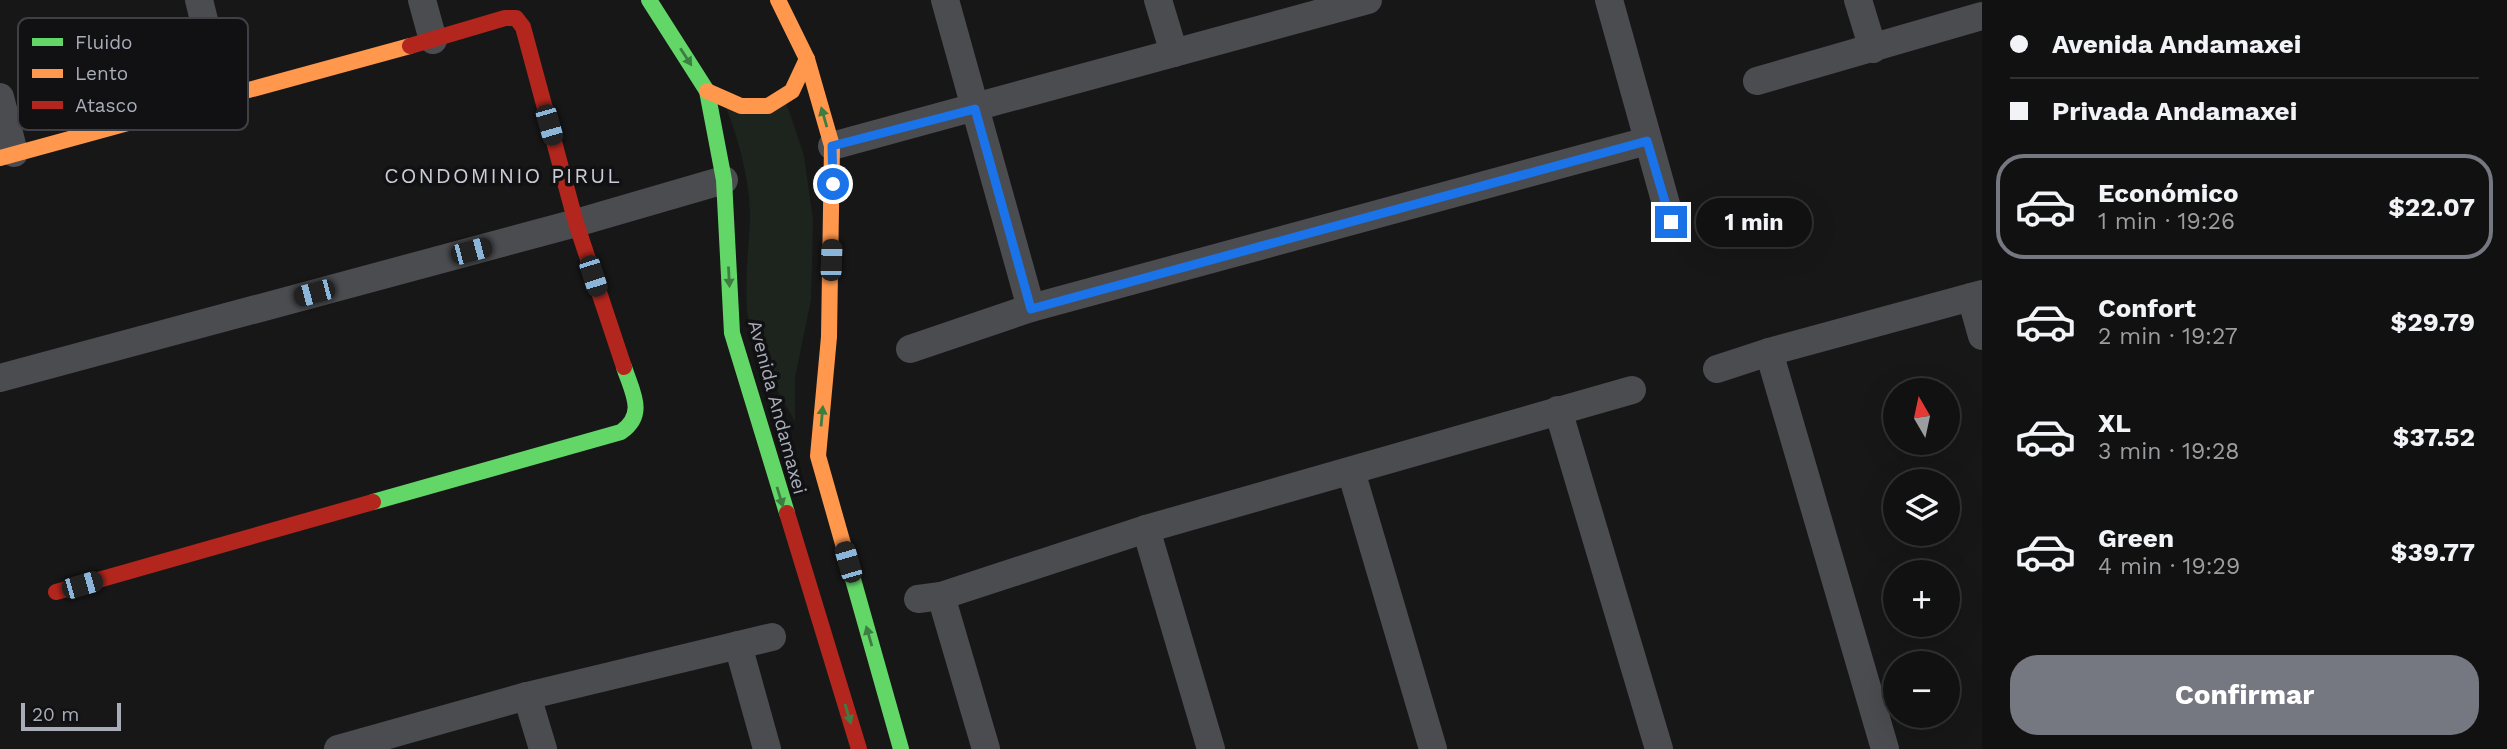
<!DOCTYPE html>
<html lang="es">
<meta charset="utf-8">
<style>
body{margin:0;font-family:"Work Sans",sans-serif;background:#1e1f1f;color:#f1f3f6;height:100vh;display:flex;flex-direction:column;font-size:26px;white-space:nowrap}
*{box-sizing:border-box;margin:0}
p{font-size:23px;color:#9c9d9f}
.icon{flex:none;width:38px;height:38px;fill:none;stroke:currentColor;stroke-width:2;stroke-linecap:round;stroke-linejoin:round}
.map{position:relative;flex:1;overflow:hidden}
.details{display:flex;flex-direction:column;background:#111;width:525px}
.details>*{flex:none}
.top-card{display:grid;align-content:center;height:154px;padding:0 28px;background:#111}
.needle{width:46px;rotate:351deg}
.controls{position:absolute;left:1883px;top:378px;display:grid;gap:14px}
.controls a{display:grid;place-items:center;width:77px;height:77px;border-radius:50%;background:#111;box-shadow:0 7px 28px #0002,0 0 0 2px #303131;font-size:35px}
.scale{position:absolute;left:21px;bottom:18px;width:100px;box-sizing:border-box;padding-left:7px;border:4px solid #a8adb8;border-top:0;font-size:19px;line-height:24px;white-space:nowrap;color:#a8adb8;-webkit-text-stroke:5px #111113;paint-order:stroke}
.end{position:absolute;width:32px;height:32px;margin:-16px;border:9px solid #1a73e8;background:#fff;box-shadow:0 0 0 4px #fff}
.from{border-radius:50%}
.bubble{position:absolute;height:49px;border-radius:24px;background:#111;box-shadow:0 7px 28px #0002,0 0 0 2px #303131;font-size:23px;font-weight:700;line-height:49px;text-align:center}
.car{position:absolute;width:21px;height:42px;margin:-21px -10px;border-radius:9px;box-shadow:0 0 5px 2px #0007;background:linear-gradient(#222 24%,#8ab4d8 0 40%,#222 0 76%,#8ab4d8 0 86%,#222 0)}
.top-card b{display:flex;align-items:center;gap:24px;height:66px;font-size:26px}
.top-card b+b{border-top:2px solid #303131}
.top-card i{width:18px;height:18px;background:#f1f3f6}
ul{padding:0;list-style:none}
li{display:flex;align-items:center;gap:21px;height:105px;margin:0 14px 10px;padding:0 14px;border:4px solid transparent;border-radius:28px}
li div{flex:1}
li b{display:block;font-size:26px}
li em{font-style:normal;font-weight:700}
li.active{border-color:#757880}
li>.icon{width:63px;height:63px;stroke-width:1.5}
.primary-button{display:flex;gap:14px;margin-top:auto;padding:14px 28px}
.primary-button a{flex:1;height:80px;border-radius:28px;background:#757880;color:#fff;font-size:28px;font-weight:700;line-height:80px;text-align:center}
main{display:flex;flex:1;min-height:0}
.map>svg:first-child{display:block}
.green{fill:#1d241e}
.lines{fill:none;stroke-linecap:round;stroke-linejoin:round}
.street{stroke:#4b4c50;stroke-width:28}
.fast{stroke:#63d668;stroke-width:16}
.slow{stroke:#ff974d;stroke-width:16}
.jam{stroke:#b3261e;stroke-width:16}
.oneway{fill:#3e7d42}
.route{stroke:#1a73e8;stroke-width:9}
.labels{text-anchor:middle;stroke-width:7;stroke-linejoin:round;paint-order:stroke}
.street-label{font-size:19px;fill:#a8adb8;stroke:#111113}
.neighbourhood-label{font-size:21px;letter-spacing:2px;fill:#c9ccd4;stroke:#111113}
.key{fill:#111113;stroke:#3e4045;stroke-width:2}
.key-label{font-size:19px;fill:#a8adb8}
</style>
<main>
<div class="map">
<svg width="1982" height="749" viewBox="0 0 1982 749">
<rect width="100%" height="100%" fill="#171717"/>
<path class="green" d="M786 102 804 156 813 220 811 300 795 377V421C779 394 756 356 749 324 743 294 749 249 750 217 750 180 739 141 726 107Z"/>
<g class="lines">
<g class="street">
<polyline points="199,0 223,97"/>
<polyline points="422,0 433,40"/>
<polyline points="945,0 1031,308 1647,141"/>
<polyline points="1158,0 1174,53"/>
<polyline points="1609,0 1671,222"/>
<polyline points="1858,0 1873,49"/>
<polyline points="1757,81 1982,16"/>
<polyline points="0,97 14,153"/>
<polyline points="832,146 1368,0"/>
<polyline points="1971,297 1982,336"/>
<polyline points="910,349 1031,308"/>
<polyline points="1769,352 1885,749"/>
<polyline points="1717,369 1769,352 1982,294"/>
<polyline points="0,378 576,223 724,180"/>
<polyline points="1558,410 1659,749"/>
<polyline points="1351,471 1433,749"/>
<polyline points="1146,529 1211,749"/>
<polyline points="941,596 986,749"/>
<polyline points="918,599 941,596 1146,529 1632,390"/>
<polyline points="738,645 767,749"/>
<polyline points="527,696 543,749"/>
<polyline points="338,749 527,696 772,637"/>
</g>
<g class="fast">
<polyline points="649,0 707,91 724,180 732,333 787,513"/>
<path d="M373 502 621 432C647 414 632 392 624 367"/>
<polyline points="845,551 901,749"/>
</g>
<g class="slow">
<polyline points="778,0 807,59 832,146 829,337 818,456 845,551"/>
<polyline points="707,91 741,106 768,106 792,91 807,59"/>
<polyline points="0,158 410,46"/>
</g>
<g class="jam">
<polyline points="410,46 505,18 516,18 523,27 576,223 624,367"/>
<polyline points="787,513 859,749"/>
<polyline points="56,592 373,502"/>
</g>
</g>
<defs><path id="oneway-solid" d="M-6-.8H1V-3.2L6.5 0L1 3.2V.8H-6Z" transform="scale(1.75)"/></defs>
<g class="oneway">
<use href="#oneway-solid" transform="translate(686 57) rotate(57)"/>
<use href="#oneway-solid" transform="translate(824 117) rotate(-106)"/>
<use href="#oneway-solid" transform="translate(729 277) rotate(87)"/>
<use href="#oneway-solid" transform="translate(822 416) rotate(-85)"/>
<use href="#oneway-solid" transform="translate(780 497) rotate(73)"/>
<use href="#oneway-solid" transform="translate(869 636) rotate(-106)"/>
<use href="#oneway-solid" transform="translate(848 714) rotate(73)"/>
</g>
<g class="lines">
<polyline class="route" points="833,184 832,146 975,109 1031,309 1647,141 1671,222"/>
</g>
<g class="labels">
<g class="street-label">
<text transform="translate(778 407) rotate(75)" y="7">Avenida Andamaxei</text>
</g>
<g class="neighbourhood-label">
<text x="503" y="183">CONDOMINIO PIRUL</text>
</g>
</g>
<rect x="18" y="18" width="230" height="112" rx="10" class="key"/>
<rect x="32" y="38" width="31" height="8" fill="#63d668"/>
<rect x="32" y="69" width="31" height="9" fill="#ff974d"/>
<rect x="32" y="101" width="31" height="8" fill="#b3261e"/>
<g class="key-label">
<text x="75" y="49">Fluido</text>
<text x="75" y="80">Lento</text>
<text x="75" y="112">Atasco</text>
</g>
</svg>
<div class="controls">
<a><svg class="needle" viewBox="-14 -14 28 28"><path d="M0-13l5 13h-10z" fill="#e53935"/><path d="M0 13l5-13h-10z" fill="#9c9d9f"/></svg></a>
<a><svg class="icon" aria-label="layers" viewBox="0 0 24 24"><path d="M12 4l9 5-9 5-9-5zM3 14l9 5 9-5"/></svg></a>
<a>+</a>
<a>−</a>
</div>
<div class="scale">20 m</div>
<i class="end from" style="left:833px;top:184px"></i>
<i class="end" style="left:1671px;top:222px"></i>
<div class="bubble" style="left:1696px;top:198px;width:116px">1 min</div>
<i class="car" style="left:549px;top:125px;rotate:164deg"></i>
<i class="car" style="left:471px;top:251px;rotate:75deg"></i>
<i class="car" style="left:831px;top:260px;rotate:2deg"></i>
<i class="car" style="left:593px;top:276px;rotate:162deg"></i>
<i class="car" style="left:314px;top:293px;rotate:255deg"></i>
<i class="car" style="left:848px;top:562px;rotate:344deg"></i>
<i class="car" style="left:82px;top:585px;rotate:74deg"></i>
</div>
<section class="details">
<div class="top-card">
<b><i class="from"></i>Avenida Andamaxei</b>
<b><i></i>Privada Andamaxei</b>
</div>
<ul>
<li class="active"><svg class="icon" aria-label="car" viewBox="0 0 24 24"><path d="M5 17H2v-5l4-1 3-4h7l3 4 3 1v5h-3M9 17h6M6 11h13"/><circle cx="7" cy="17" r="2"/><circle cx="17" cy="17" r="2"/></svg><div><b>Económico</b><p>1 min · 19:26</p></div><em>$22.07</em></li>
<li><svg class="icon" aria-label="car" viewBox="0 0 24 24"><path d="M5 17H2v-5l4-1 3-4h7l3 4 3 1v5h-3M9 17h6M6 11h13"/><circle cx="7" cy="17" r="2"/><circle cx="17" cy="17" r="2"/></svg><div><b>Confort</b><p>2 min · 19:27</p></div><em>$29.79</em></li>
<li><svg class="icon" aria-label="car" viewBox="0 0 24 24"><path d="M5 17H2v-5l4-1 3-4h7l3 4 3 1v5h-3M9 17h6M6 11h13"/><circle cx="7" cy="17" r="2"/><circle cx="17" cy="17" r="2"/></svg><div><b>XL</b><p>3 min · 19:28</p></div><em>$37.52</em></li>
<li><svg class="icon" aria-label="car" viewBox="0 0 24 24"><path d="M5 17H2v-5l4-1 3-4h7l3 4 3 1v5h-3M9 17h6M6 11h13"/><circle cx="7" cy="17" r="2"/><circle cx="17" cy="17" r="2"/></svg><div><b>Green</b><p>4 min · 19:29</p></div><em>$39.77</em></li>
</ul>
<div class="primary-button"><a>Confirmar</a></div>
</section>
</main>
